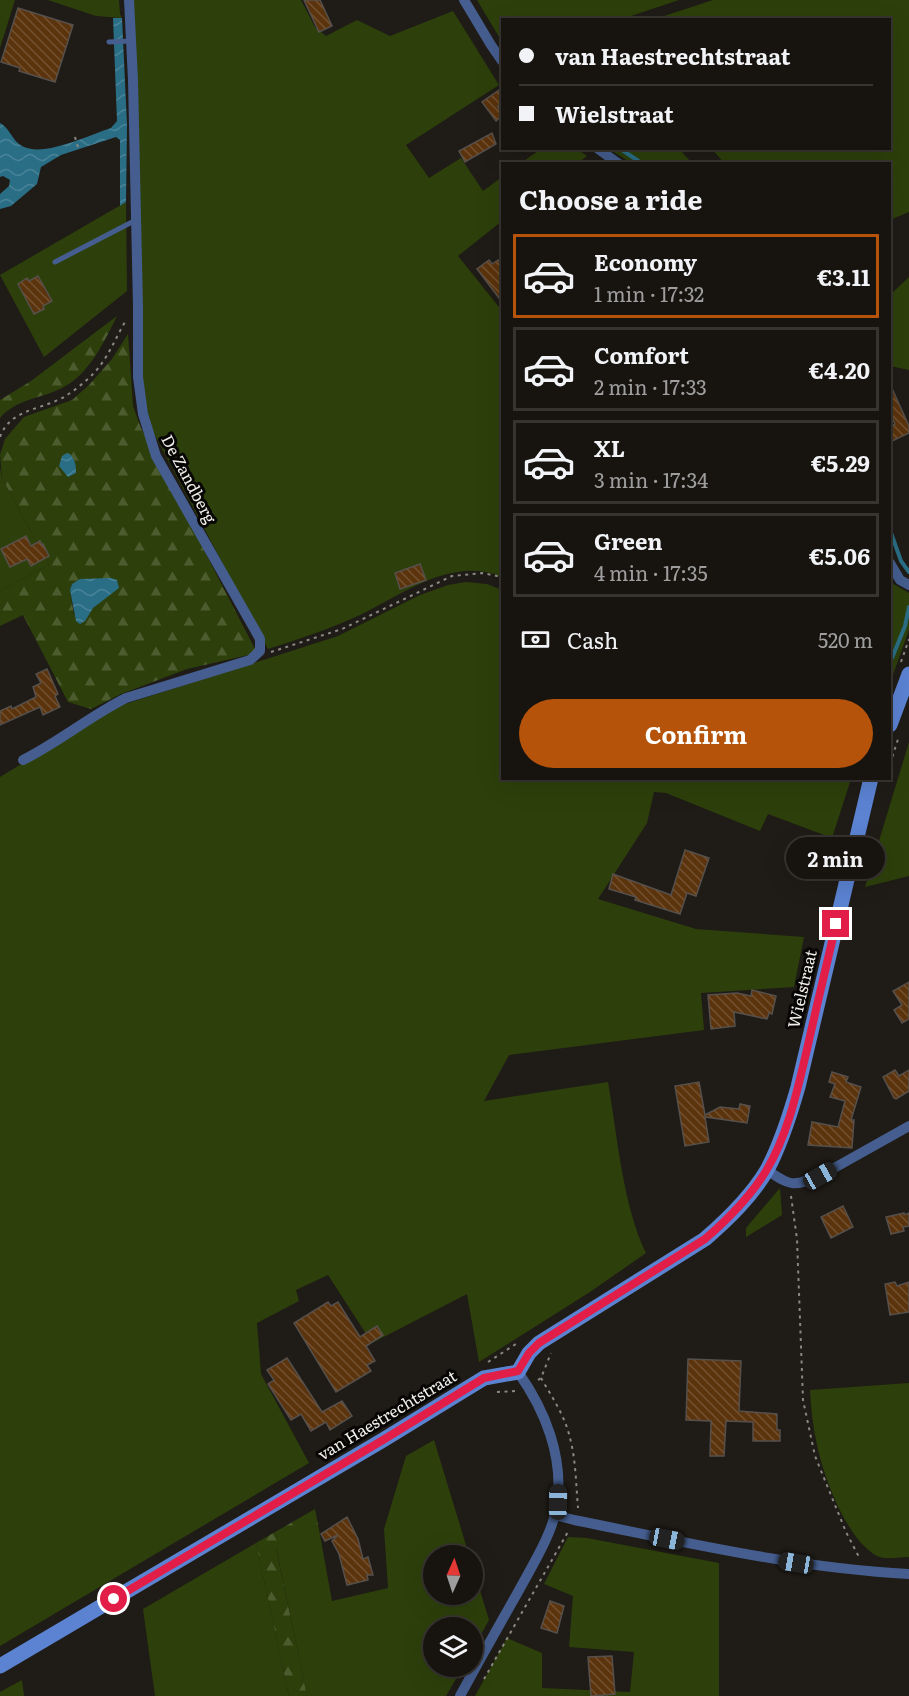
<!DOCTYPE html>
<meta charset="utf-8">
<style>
body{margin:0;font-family:Literata,serif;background:#24211e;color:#f1f3f6;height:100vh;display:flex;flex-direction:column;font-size:22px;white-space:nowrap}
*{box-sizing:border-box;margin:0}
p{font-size:20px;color:#9e9e9f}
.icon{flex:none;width:33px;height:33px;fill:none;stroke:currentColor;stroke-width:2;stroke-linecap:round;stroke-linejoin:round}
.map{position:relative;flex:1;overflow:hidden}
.drawer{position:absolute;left:501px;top:162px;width:390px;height:618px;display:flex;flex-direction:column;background:#171410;border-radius:0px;box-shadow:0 6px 24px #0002,0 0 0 2px #363330}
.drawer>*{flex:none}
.guide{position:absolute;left:501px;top:18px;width:390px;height:132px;border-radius:0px;box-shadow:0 6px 24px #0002,0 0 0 2px #363330;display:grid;align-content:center;height:132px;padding:0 18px;background:#171410}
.needle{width:39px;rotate:3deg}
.controls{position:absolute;left:423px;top:1545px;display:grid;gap:12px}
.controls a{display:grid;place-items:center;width:60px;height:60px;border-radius:50%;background:#171410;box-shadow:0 6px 24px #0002,0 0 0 2px #363330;font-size:30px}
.end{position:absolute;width:27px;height:27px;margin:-14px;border:8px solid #e11d48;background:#fff;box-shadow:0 0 0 3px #fff}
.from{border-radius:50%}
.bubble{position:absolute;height:42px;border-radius:21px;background:#171410;box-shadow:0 6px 24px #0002,0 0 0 2px #363330;font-size:20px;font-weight:700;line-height:42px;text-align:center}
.car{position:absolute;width:18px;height:36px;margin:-18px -9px;border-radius:8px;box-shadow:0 0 4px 2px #0007;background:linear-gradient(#222 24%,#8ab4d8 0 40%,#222 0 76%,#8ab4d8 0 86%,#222 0)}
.guide b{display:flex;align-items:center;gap:21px;height:57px;font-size:22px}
.guide b+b{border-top:2px solid #363330}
.guide i{width:15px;height:15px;background:#f1f3f6}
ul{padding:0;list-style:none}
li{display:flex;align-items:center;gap:18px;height:84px;margin:0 12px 9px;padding:0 6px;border:3px solid #363330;border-radius:0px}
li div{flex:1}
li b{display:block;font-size:22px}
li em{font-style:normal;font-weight:700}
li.selected{border-color:#b45309}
li>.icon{width:54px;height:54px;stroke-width:1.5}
h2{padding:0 18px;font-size:27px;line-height:72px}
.pay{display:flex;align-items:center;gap:15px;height:66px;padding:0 18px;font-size:22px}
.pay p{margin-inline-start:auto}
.button{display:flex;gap:12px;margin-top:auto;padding:12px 18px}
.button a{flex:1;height:69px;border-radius:36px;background:#b45309;color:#fff;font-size:24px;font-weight:700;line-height:69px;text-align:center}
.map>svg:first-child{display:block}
.grass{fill:#2d400b}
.forest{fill:url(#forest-firs);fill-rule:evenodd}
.water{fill:url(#water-waves)}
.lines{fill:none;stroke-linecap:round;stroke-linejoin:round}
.stream{stroke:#2a6e86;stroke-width:4}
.building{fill:url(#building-back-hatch);stroke:#56504c;stroke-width:1.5}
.path{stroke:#8b8884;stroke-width:2;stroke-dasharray:3 4.5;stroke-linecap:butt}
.lane{stroke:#455e8f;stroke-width:5}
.street{stroke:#455e8f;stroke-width:10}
.secondary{stroke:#5b83d2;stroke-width:15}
.route{stroke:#e11d48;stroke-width:8}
.labels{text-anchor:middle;stroke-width:6;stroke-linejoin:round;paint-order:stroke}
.street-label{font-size:16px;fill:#f2efec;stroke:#070605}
</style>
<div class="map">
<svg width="909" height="1696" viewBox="0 0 909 1696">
<defs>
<pattern id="forest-firs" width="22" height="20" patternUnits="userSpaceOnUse" patternTransform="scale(1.5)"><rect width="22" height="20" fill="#2d400b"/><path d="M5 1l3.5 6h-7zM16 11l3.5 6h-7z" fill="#4c5c2f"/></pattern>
<pattern id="water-waves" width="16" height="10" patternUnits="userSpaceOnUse" patternTransform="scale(1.5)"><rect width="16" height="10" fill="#2a6e86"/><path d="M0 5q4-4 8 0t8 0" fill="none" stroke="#498397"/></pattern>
<pattern id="building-back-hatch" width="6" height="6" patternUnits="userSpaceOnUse" patternTransform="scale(1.5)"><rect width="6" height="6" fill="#5b330c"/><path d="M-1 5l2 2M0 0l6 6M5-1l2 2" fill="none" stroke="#735130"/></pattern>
</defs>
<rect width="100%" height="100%" fill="#1f1b16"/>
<g class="grass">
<polygon points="0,0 15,0 0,48"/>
<polygon points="48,0 119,0 120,14 122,18 96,16"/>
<path d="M130 0H301L315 27 326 36 357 20 390 36 453 11 499 85 406 145 429 178 461 158 483 191 502 177V221L458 256 499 307 502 305V577C452 556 404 594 360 615 330 629 299 639 268 649L151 428 143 403Z"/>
<polygon points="477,0 679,0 622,19 502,20 502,42"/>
<polygon points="713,0 909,0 909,212 890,220 890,164 724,163 712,149 890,148 890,20 655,19"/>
<polygon points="541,149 577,149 587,156 578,163 521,163"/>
<polygon points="609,149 679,149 692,163 631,163"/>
<polygon points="126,202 127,291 44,357 0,275"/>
<polygon points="909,277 909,370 890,366 890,295"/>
<polygon points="0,467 2,478 49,565 0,591"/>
<path d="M466 582 487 584 502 590V778L851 779 832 838 768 814 760 831 666 793 654 792 647 823 598 899 696 929 804 937 794 987 701 993 704 1030 509 1055 484 1101 608 1082C617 1133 623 1207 646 1253L590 1292 479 1362 467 1294 372 1343 328 1275 296 1290 299 1301 257 1323 261 1374 309 1463 0 1646V777L113 708 338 636 420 595 448 585Z"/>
<polygon points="890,582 909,593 909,630 890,683"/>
<polygon points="909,742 909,876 865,887"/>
<polygon points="780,1188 782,1215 746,1237 746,1228"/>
<path d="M909 1383V1557C900 1557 885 1560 877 1556 847 1540 824 1478 817 1445 813 1427 811 1409 810 1390Z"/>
<polygon points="434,1440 469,1555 434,1556 434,1594 472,1594 473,1567 489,1620 473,1649 472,1628 434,1628 434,1666 463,1667 446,1696 307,1696 276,1547 318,1524 332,1601 388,1588 384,1529 406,1456"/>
<polygon points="568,1537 587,1538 719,1563 719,1696 475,1696 507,1638 542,1653 542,1688 630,1692 634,1652 569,1647 573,1596 544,1584"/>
<polygon points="256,1543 289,1696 155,1696 143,1609"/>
<polygon points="22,1680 24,1696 0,1696 0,1692"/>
</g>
<g class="forest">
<path d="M117 316C104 342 89 375 62 388 42 398 14 400 0 418V400L31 381Z"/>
<path d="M128 334 133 406 141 428 257 653 187 669 121 694 91 709 68 702 23 615 0 626V591L49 565 2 478 0 455 5 439 24 417 72 400 89 385 112 359ZM72 584 104 599 93 608 74 615 70 590Z"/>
<polygon points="315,1509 318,1524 276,1548 307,1696 289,1696 256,1543"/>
</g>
<g class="water">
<path d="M113 18H122L127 125 126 202 120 206V140L116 137 61 155 41 167 37 184 11 206 0 209V194L9 186 10 180 3 176 0 177V123C10 128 12 141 22 146 43 158 89 135 111 128L117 121Z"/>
<path d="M67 453 70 454C75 460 76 465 76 473L68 477 59 466 62 456Z"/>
<polygon points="111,578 117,580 119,588 93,608 85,621 80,624 76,621 70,590 72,584 80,579"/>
</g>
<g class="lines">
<g class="stream">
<polyline points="619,148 643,164"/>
<polyline points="890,530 901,561 909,572"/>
<polyline points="892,658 905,626 909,607"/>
</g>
</g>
<g class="building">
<polygon points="304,0 320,0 332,26 319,32"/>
<polygon points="18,8 73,25 55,82 19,71 20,68 1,62"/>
<polygon points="502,88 502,103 498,106 502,116 496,121 482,102"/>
<polygon points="492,133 496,144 465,162 459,151"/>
<polygon points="489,260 492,264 498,260 502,266 502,302 477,269"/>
<polygon points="38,276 52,301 43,306 44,309 34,314 18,284 27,278 29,281"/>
<polygon points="890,384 909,426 909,433 890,442 890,426 895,424 890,413"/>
<polygon points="26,536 31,546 40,541 42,545 43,544 49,556 31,566 27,559 10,567 1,549"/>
<polygon points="420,564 426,580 400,589 395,573"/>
<polygon points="47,669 58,694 55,696 60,707 43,715 40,707 0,725 0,711 11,706 12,709 36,697 33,687 41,683 36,674"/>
<polygon points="685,850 709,858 696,896 687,893 680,914 635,900 636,897 609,889 613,874 671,895"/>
<polygon points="909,982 909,1019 902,1023 894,1010 902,1005 893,991"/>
<polygon points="752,990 776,996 772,1014 769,1013 767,1019 734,1012 735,1026 711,1029 708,995 737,993 751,996"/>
<polygon points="895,1070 899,1076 909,1070 909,1091 896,1099 894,1098 883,1077"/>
<polygon points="832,1072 848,1077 846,1082 861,1087 851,1120 854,1120 852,1148 808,1145 812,1122 838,1127 845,1101 830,1097 835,1084 829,1082"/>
<polygon points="699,1082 705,1115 720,1107 739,1109 740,1104 750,1106 747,1123 705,1117 709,1142 685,1146 675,1086"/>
<polygon points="843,1206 853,1227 831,1238 821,1217"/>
<polygon points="904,1213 904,1215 909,1213 909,1226 903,1227 904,1231 891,1234 886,1217"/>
<polygon points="895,1282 897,1286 909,1282 909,1312 890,1315 885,1284"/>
<polygon points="328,1302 331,1306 338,1302 360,1337 377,1326 383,1335 366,1346 375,1361 367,1365 371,1371 336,1392 294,1323"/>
<polygon points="287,1358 322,1412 342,1401 352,1416 330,1430 326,1422 311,1431 301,1414 291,1420 268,1384 274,1380 267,1370"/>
<polygon points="688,1359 741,1361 739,1411 777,1414 777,1430 780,1430 780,1441 753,1441 753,1422 726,1421 724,1456 710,1456 711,1421 686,1420"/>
<polygon points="347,1517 358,1539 363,1559 368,1557 373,1575 367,1575 368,1580 347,1585 339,1554 332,1541 338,1535 325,1541 321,1534"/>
<polygon points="550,1601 564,1606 557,1633 541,1628"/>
<polygon points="612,1656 615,1694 591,1696 588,1657"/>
</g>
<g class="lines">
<g class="path">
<polyline points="75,137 79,151"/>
<path d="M0 437C10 409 41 410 64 397 74 391 85 382 93 374 107 360 115 339 125 322"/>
<polyline points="271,652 342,629 452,576 482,573 502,577"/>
<polyline points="901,662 909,639"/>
<polyline points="890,764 899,736"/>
<polyline points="791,1196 797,1239 803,1400 815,1456 846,1532 859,1557"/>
<polyline points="488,1362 519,1342"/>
<path d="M541 1378C552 1397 565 1416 570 1438 576 1461 576 1485 578 1508"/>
<polyline points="538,1380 541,1378 551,1353"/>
<polyline points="497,1392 517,1391"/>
<polyline points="484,1679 569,1530"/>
</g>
<g class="lane">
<polyline points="109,42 130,41"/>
<polyline points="55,262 134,221"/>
</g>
<g class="street">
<polyline points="464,0 491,45 502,61"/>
<polyline points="597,148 619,164"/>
<polyline points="890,563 900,580 909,585"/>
<path d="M23 760C59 742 90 716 126 698L250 660 260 651V639L255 630 156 456 143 414 138 377V307L133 80 129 0"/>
<path d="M767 1170C790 1186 793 1187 820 1176L909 1126"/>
<path d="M555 1515 574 1520C685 1542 795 1568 909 1574"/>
<path d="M460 1696C479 1661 498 1627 518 1592 532 1566 553 1533 557 1505 564 1457 545 1410 518 1372"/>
</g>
<g class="secondary">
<polyline points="890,725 909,674"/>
<path d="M0 1666 383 1440 484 1378 518 1372 529 1353 539 1343 705 1239C728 1219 751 1197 767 1170 781 1144 790 1115 798 1087L871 778"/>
</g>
</g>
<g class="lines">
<path class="route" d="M114 1599 383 1440 484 1378 518 1371 529 1353 539 1343 705 1239C728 1219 750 1197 766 1171 789 1133 798 1087 808 1045 817 1004 827 964 836 924"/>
</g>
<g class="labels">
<g class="street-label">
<text transform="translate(189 479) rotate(62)" y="6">De Zandberg</text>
<text transform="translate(802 989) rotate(-77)" y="6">Wielstraat</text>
<text transform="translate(387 1415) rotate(-31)" y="6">van Haestrechtstraat</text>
</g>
</g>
</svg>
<div class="controls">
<a><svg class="needle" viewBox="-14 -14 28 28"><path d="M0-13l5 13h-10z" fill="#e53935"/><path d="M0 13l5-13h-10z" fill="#9e9e9f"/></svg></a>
<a><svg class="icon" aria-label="layers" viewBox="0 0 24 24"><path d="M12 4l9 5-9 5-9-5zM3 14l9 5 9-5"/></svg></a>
</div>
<i class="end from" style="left:114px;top:1599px"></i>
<i class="end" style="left:836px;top:924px"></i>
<div class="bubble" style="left:786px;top:837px;width:99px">2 min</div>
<i class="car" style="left:820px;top:1176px;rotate:61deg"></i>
<i class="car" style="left:558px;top:1502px;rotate:1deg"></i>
<i class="car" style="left:667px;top:1539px;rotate:101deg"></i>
<i class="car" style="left:796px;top:1563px;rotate:280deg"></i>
<div class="guide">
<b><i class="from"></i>van Haestrechtstraat</b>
<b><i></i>Wielstraat</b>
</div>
<section class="drawer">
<h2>Choose a ride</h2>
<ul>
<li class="selected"><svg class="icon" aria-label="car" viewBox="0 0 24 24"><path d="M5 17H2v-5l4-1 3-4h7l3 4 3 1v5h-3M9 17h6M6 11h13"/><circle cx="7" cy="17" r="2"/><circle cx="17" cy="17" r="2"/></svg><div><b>Economy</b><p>1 min · 17:32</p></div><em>€3.11</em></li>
<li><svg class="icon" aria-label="car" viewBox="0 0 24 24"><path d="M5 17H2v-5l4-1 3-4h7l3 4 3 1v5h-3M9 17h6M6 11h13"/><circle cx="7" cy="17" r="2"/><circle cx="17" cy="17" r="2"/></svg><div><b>Comfort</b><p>2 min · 17:33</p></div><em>€4.20</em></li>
<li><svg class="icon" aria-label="car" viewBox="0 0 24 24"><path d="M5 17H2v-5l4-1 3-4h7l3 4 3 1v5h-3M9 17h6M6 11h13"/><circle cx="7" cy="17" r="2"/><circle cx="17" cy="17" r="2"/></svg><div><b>XL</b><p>3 min · 17:34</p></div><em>€5.29</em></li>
<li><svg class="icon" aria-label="car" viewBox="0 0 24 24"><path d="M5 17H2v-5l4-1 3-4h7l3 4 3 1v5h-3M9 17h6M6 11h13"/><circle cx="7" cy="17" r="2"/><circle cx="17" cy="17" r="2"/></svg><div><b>Green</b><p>4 min · 17:35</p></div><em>€5.06</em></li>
</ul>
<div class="pay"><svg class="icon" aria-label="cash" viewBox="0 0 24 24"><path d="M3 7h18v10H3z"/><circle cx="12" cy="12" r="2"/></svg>Cash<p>520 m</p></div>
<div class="button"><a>Confirm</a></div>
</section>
</div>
